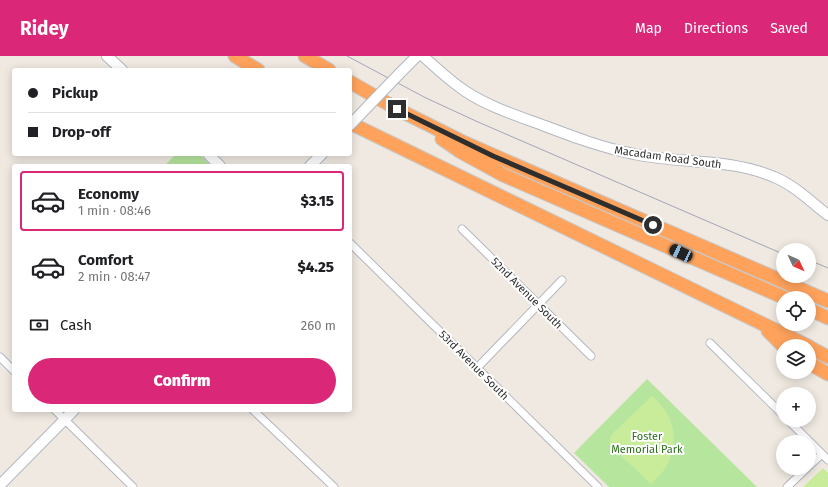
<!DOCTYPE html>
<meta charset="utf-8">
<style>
body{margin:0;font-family:"Fira Sans",sans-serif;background:#f2f2f2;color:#202124;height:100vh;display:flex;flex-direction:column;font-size:15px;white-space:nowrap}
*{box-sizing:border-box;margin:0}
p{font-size:13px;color:#757577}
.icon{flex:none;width:22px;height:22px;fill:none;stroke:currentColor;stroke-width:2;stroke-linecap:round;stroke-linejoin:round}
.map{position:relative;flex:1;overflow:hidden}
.sheet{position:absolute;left:12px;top:108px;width:340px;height:248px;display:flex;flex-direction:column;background:#fff;border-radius:4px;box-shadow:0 2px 10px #0003}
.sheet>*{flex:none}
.hud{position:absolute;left:12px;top:12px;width:340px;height:88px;border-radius:4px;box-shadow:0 2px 10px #0003;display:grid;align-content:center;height:88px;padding:0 16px;background:#fff}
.needle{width:26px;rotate:134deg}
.controls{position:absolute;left:776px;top:187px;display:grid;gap:8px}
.controls a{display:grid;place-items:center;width:40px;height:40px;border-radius:50%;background:#fff;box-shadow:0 2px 10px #0003;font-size:20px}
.end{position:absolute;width:18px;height:18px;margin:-9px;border:5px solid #2e2e2e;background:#fff;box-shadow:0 0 0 2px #fff}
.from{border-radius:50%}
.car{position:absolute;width:12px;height:24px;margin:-12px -6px;border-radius:5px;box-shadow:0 0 3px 1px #0007;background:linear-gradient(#222 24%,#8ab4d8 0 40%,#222 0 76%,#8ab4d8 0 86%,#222 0)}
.hud b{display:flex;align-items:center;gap:14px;height:38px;font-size:15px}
.hud b+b{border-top:1px solid #e0e0e0}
.hud i{width:10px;height:10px;background:#202124}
ul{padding:7px 0 0;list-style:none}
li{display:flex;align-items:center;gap:12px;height:60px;margin:0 8px 6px;padding:0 8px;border:2px solid transparent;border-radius:4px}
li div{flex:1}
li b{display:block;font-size:15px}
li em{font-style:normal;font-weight:800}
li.on{border-color:#db2777}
li>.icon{width:36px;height:36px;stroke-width:1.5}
.pay{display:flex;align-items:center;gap:10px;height:44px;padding:0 16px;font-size:15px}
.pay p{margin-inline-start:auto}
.action{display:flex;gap:8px;margin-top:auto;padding:8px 16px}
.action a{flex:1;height:46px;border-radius:24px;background:#db2777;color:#fff;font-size:16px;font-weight:800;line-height:46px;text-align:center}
header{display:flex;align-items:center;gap:24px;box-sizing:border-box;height:56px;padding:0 20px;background:#db2777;color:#fff}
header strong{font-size:19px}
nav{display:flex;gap:22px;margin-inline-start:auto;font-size:14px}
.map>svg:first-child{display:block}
.green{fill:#b6e59e}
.pitch{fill:#c9ec9a}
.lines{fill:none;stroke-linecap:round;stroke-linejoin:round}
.street-casing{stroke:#b4b7c1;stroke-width:9}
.secondary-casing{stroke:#b4b7c1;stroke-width:12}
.highway-casing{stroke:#c9c9c9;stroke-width:15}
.street{stroke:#fff;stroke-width:7}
.secondary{stroke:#fff;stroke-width:10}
.highway{stroke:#ffa35c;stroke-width:13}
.tram{stroke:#a3a6b8;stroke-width:1}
.secondary-bridge-casing{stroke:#b4b7c1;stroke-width:12;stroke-linecap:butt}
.secondary-bridge{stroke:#fff;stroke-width:10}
.route{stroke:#2e2e2e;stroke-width:5}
.labels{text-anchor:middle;stroke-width:4;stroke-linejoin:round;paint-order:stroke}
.street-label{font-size:11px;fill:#2e2e2e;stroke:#fff}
.park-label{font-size:11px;fill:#2c6e1b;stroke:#fff}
</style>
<header>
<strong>Ridey</strong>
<nav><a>Map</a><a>Directions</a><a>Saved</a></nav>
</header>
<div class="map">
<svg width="828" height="431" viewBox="0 0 828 431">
<rect width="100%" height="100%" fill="#efe9e1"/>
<g class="green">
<polygon points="176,98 199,98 211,110 167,110 167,107"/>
<polygon points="647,323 757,431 609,431 574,397"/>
</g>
<g class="pitch">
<path d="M652 340C656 344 661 348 664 353 677 371 677 396 664 414 661 419 655 423 651 428L610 389C609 384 610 381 613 377Z"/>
<polygon points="823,412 828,417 828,431 803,431"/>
</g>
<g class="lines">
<g class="street-casing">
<g id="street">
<polyline points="462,173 591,300"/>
<polyline points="350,187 598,431"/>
<polyline points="710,287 783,359"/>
<polyline points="0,301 14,315"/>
<polyline points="477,312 562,224"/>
<polyline points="55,354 133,431"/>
<polyline points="253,354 334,431"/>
<polyline points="788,364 828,404"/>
<polyline points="809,410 822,398"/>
<polyline points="787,431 807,412"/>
</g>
</g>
<g class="secondary-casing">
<g id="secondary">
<polyline points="107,0 122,14"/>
<path d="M423 0C436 12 450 25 465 35 489 51 518 60 545 70 574 81 603 92 634 98 680 108 730 102 774 121 794 129 811 146 828 159"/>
<polyline points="401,16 417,0"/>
<polyline points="208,98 220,110"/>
<polyline points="310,110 322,98"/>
<polyline points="0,429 74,354"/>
</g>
</g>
<g class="highway-casing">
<g id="highway">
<polyline points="235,0 258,14"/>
<polyline points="305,0 329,14"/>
<polyline points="350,26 397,53 465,87 828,245"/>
<polyline points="350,67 808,290"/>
<polyline points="442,83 461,96 503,119 785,242"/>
<polyline points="809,253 828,262"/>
<polyline points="768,275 783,290"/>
<polyline points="809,291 828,301"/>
<polyline points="809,307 828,318"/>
</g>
</g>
<use href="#street" class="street"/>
<use href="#secondary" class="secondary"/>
<use href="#highway" class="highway"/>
<g class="tram">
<polyline points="347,0 426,42 478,66 783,198"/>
<polyline points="809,204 828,212"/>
</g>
<g class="secondary-bridge-casing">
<polyline id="secondary-bridge" points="350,69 401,16"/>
</g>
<use href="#secondary-bridge" class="secondary-bridge"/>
</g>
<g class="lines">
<polyline class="route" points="397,53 493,100 653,169"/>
</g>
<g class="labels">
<g class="street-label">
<text transform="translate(668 101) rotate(8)" y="4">Macadam Road South</text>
<text transform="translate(527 237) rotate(45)" y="4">52nd Avenue South</text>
<text transform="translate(474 309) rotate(45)" y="4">53rd Avenue South</text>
</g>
<g class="park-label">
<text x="647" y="384">Foster<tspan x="647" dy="13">Memorial Park</tspan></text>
</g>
</g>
</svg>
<div class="controls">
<a><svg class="needle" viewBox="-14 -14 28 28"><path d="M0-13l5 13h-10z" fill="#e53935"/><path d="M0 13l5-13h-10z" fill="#757577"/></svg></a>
<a><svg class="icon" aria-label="locate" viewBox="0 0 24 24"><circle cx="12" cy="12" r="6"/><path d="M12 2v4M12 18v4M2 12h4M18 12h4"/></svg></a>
<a><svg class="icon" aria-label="layers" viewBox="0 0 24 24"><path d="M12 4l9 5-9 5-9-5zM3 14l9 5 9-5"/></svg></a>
<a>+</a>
<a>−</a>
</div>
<i class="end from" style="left:653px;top:169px"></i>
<i class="end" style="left:397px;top:53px"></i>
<i class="car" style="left:681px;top:197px;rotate:295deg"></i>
<div class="hud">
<b><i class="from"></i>Pickup</b>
<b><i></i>Drop-off</b>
</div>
<section class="sheet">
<ul>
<li class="on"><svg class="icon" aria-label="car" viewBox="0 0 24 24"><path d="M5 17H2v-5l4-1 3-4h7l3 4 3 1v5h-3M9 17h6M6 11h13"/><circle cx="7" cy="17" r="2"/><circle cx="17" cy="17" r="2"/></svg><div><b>Economy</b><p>1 min · 08:46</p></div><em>$3.15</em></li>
<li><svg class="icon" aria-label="car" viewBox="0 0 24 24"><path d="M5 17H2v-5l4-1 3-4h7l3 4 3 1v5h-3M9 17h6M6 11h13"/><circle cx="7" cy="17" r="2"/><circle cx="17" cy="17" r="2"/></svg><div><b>Comfort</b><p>2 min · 08:47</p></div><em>$4.25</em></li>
</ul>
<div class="pay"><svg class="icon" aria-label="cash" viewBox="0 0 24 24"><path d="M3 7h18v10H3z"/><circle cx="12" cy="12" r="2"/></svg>Cash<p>260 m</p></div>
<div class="action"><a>Confirm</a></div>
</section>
</div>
